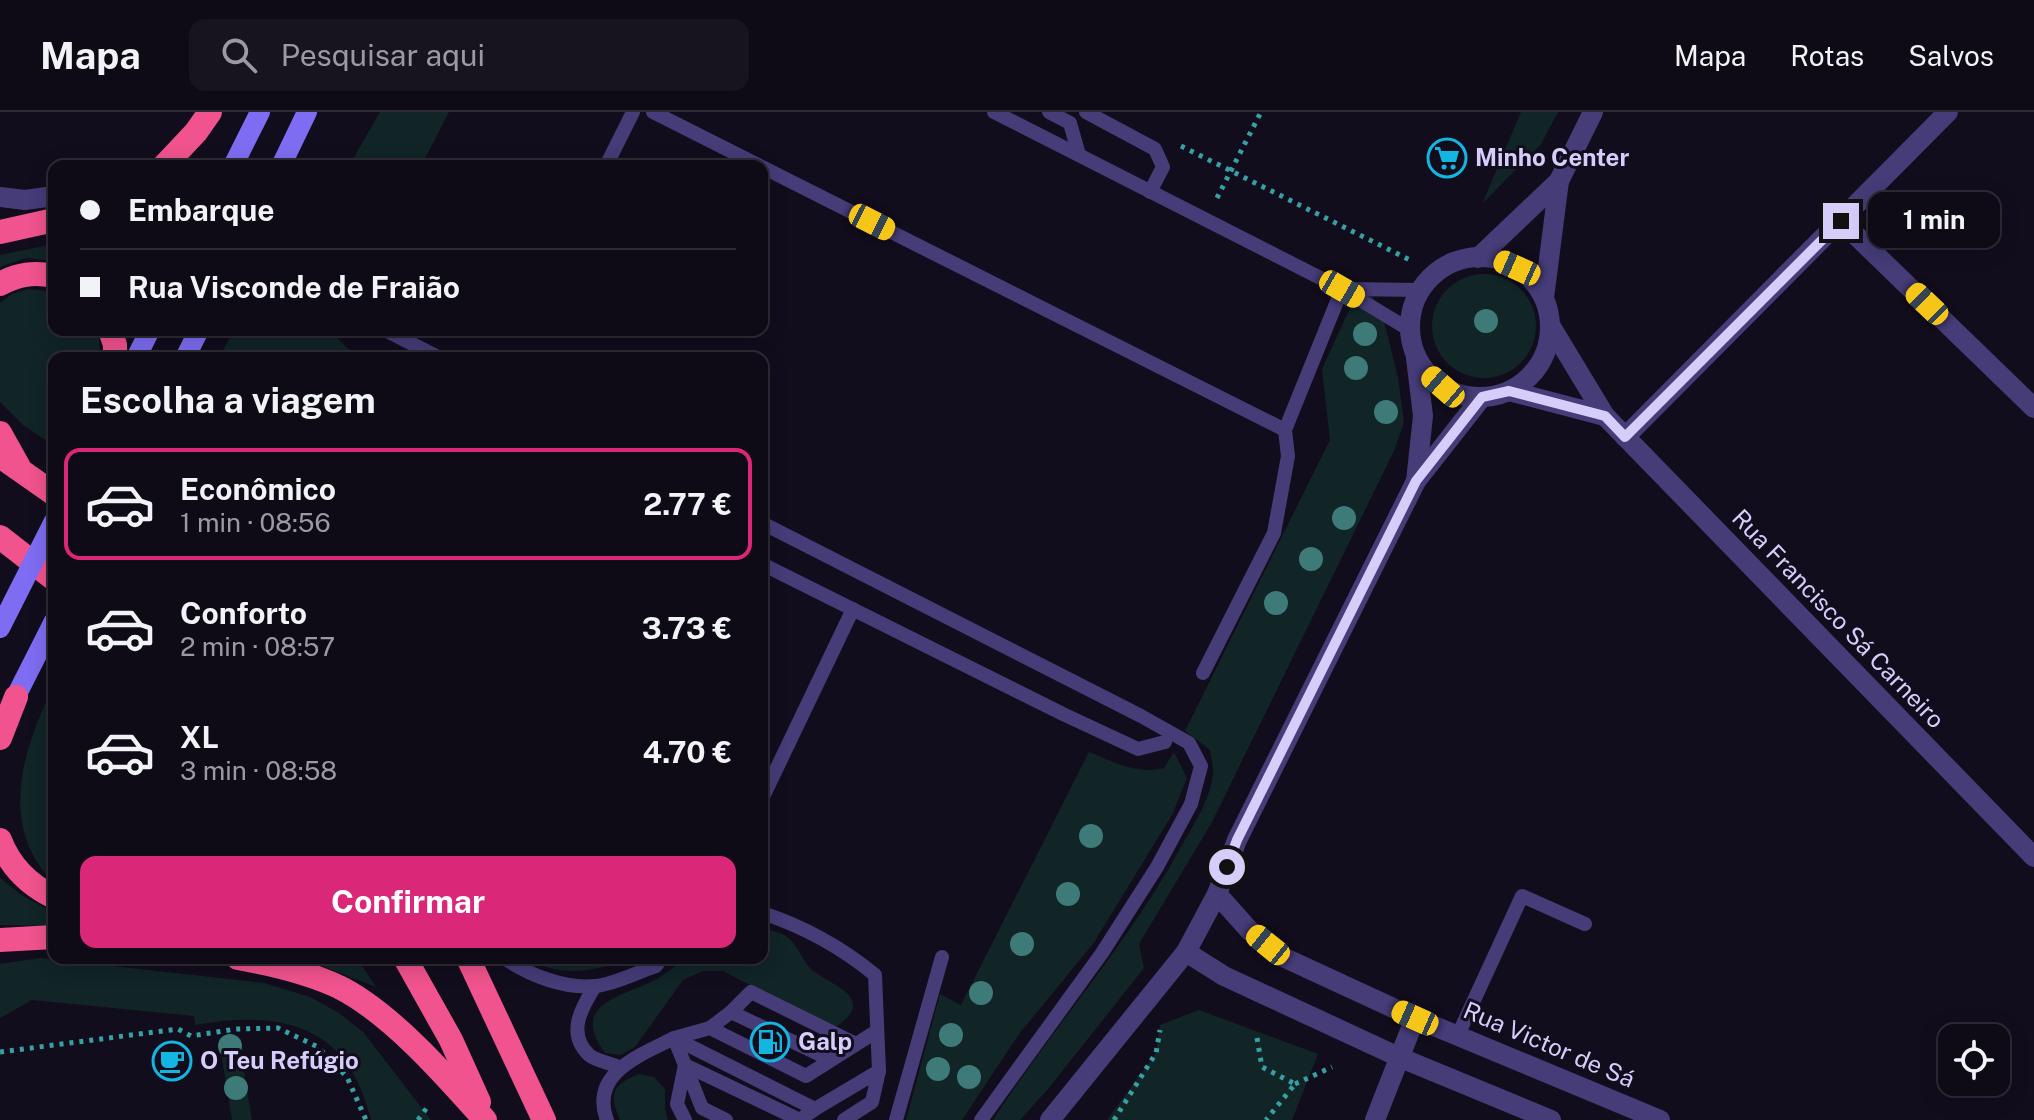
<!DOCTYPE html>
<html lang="pt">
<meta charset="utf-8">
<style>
body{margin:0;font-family:"Public Sans",sans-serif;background:#17131f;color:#f1f3f6;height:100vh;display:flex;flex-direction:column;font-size:30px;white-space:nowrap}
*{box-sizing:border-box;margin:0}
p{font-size:26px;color:#9b9aa1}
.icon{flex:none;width:44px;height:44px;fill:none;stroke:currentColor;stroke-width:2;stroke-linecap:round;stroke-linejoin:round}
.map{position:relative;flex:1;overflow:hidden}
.side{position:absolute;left:48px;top:240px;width:720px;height:612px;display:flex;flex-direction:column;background:#0e0a16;border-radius:16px;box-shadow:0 4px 20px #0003,0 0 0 2px #2e2b35}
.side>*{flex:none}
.hud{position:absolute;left:48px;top:48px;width:720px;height:176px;border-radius:16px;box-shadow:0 4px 20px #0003,0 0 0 2px #2e2b35;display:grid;align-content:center;height:176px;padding:0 32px;background:#0e0a16}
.fabs{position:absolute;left:1938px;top:912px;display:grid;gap:16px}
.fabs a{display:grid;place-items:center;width:72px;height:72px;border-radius:16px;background:#0e0a16;box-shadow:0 4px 20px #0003,0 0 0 2px #2e2b35;font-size:40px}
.end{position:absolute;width:36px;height:36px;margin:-18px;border:10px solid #d7cdfb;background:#111;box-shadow:0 0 0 4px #111}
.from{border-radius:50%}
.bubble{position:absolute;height:56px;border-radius:16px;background:#0e0a16;box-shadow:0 4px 20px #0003,0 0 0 2px #2e2b35;font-size:26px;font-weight:700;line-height:56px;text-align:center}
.car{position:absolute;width:24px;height:48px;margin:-24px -12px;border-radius:10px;box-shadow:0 0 6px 2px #0007;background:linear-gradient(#f5c518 24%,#345 0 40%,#f5c518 0 76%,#345 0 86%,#f5c518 0)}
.hud b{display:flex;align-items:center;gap:28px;height:76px;font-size:30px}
.hud b+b{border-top:2px solid #2e2b35}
.hud i{width:20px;height:20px;background:#f1f3f6}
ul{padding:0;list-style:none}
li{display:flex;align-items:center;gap:24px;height:112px;margin:0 16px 12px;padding:0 16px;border:4px solid transparent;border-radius:16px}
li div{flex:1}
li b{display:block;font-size:30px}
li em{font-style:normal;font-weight:700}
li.selected{border-color:#db2777}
li>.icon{width:72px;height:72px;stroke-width:1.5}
h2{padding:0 32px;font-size:36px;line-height:96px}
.action{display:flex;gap:16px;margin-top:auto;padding:16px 32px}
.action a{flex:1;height:92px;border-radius:16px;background:#db2777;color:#fff;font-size:32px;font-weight:700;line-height:92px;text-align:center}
header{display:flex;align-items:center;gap:48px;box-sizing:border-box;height:112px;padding:0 40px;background:#0e0a16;border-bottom:2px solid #2e2b35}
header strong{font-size:38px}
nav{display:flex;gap:44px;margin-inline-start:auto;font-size:28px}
.search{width:560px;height:72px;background:#17131f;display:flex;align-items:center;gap:20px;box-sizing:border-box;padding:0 28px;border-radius:16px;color:#9b9aa1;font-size:30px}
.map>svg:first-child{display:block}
.green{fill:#112526}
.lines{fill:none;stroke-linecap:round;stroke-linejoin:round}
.path{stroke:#37a0a5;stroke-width:5;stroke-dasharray:4 6;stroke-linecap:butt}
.lane{stroke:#453c78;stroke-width:14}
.street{stroke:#453c78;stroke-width:20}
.secondary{stroke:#7e6df2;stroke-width:20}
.highway{stroke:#f0538d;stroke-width:24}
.secondary-bridge{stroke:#7e6df2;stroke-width:20}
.tree{fill:#3d7a78}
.route{stroke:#d7cdfb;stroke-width:10}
.labels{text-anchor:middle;stroke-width:6;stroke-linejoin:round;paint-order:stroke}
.poi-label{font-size:24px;font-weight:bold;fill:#d7cdfb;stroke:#120d1d;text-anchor:start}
.street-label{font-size:24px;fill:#d7cdfb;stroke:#120d1d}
</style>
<header>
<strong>Mapa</strong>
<div class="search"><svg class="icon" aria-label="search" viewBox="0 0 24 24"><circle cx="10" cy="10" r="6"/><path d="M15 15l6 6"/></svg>Pesquisar aqui</div>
<nav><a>Mapa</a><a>Rotas</a><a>Salvos</a></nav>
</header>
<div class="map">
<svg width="2034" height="1008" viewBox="0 0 2034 1008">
<rect width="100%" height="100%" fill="#120d1d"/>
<g class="green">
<polygon points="380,0 449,0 421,54 349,54"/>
<polygon points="1521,0 1558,0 1541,32 1482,92"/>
<polygon points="54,132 54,149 26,146 0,155 0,143"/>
<circle cx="1484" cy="214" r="52"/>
<path d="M1362 170 1381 197 1398 266 1404 310 1394 339 1211 712 1139 832 1144 856 1048 977 1020 1008H993C1053 915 1128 832 1181 735 1194 712 1210 688 1213 662 1214 655 1211 645 1210 638L1185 619 1330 328 1322 257Z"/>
<polygon points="28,177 54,180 54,218 95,218 99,226 100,246 54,246 54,334 23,313 0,290 0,191 12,182"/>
<polygon points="234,218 338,218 335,224 357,246 219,246"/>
<path d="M54 574V771C0 718 19 642 54 574Z"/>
<path d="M1089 640C1114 650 1138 663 1164 656L1174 640 1187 666 1172 703 1093 832 1019 922 962 1008H906L940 882 961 893Z"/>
<polygon points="0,766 20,782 54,801 54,814 0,813"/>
<path d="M762 816C769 818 779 820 786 824 798 832 802 850 813 859 832 873 877 887 837 914L827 912 723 859H703L683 868 635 935 621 943 605 941C569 892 621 885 655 868 666 862 681 848 693 846 715 843 740 846 762 846Z"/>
<path d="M41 846 264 871 310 885 339 901 364 921 431 1008H371C348 912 282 898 195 913L194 904 32 888 0 906V852Z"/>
<polygon points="301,846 357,846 376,875"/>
<path d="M528 846H630C598 859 559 867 528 846Z"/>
<polygon points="1199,898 1318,942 1292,1008 1107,1008 1156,941 1160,913"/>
<polygon points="238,924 252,1008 232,1008 219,928"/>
<path d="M639 962 654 965 665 977V997L668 1008H620C609 981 612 973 639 962Z"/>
</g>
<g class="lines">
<g class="path">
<polyline points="1181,34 1412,149"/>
<polyline points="1217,86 1261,0"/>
<polyline points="1257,926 1262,955 1295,972 1266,1008"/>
<polyline points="0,940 178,917 191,924 236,917 278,916 318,935 347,965 366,1008"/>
<polyline points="1295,972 1332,955"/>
<polyline points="418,1008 428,994"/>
<polyline points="1114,1008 1156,941 1160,918"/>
</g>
<g class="lane">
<polyline points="653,0 760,54"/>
<polyline points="994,0 1342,177 1410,218"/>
<polyline points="1049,0 1070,11 1079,43"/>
<polyline points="1086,0 1155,37 1163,55 1150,80"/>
<polyline points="606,54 633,0"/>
<polyline points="762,55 1285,318"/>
<polyline points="1345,177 1420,178"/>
<polyline points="385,218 440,246"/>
<polyline points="762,411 1141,604 1189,631 1201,654 1191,692 1157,755 1102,841 981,1008"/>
<polyline points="762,452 1065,603 1138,637 1165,630"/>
<polyline points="1203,561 1274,421 1288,344 1285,318 1342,177"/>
<polyline points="762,687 853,497"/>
<path d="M504 846C529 863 564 877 595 874 615 872 637 860 656 854L661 846"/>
<path d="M595 874C582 895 566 921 589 943 596 949 610 951 619 955"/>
<polyline points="731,900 751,880 856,932"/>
<polyline points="710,916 731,900 831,948"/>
<polyline points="1458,923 1522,784 1585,812"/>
<polyline points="815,997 800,1008 685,953 674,926 710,916 806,964 877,919"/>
<path d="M607 1008C589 961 641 943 674 926L815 997 879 959 875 863C842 836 802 814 762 801"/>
<polyline points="685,1008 677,992 685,953 702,996 726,1008"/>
<polyline points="844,1008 872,990 879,959"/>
<polyline points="896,1008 942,845"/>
</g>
<g class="street">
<polyline points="0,85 25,88 54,84"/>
<polyline points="1841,109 2034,296"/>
<circle cx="1480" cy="215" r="70"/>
<polyline points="1478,146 1559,69"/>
<polyline points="1544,186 1559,69 1593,0"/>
<polyline points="1550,213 1605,304 2034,745"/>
<polyline points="1509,279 1605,304"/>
<polyline points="1625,325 1948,0"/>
<polyline points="1416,369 1423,304 1416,246"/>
<polyline points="1217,782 1250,819 1285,846 1415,906 1660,1008"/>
<polyline points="1186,840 1224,864 1401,946 1551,1008"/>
<polyline points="1050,1008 1186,840 1217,782 1237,728 1416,369 1482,285"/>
<polyline points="1375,1008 1415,906"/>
</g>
<g class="secondary">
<polyline points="233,54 260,0"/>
<polyline points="281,54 307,0"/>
<polyline points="136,246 150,218"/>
<polyline points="185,246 199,218"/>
<polyline points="9,598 54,509"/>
</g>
<g class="highway">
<polyline points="164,54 196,20 210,0"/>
<polyline points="0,120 54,108"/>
<path d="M0 172C18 162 34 160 54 164"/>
<polyline points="110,218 115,233 115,246"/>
<polyline points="0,321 19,355"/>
<polyline points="0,344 54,382"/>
<polyline points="0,425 54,467"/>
<polyline points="0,626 16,585"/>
<path d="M0 728C10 754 29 773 54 785"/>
<polyline points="0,828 54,825"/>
<path d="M238 846C272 852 307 860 339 875 391 901 447 965 485 1008"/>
<polyline points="405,846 451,928 479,990"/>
<polyline points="468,846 544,1008"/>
</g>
<polyline class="secondary-bridge" points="0,516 54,409"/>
</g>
<g class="tree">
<circle cx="1486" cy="209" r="12"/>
<circle cx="1365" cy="222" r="12"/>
<circle cx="1356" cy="256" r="12"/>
<circle cx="1386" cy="300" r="12"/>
<circle cx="1344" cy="406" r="12"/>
<circle cx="1311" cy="447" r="12"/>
<circle cx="1276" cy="491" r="12"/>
<circle cx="1091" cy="724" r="12"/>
<circle cx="1068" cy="782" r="12"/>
<circle cx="1022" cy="832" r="12"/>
<circle cx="981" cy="881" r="12"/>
<circle cx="951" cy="923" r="12"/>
<circle cx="230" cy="934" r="12"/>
<circle cx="938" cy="957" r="12"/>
<circle cx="969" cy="965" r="12"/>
<circle cx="236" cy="976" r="12"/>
</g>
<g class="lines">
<polyline class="route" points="1227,755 1237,728 1416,369 1482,285 1509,279 1605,304 1625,325 1841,109"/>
</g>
<defs>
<g id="supermarket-ring" transform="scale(2)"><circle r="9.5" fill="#120d1d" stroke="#13b6e1" stroke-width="1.5"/><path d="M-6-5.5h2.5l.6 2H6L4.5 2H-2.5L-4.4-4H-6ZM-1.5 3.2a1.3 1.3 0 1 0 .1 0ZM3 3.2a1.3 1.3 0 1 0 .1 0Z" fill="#13b6e1"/></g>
<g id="fuel-ring" transform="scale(2)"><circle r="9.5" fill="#120d1d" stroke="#13b6e1" stroke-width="1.5"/><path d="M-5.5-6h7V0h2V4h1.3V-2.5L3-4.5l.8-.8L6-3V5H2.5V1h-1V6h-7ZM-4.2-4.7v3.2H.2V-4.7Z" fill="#13b6e1"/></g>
<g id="cafe-ring" transform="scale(2)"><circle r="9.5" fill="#120d1d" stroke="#13b6e1" stroke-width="1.5"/><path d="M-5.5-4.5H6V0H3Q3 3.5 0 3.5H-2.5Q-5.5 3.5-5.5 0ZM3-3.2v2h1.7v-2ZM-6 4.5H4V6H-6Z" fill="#13b6e1"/></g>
</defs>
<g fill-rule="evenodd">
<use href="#supermarket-ring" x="1447" y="46"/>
<use href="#fuel-ring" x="770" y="930"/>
<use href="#cafe-ring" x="172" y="949"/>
</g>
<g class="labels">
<g class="poi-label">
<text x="1475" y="54">Minho Center</text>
<text x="798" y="938">Galp</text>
<text x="200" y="957">O Teu Refúgio</text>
</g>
<g class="street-label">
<text transform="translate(1838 507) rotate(46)" y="8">Rua Francisco Sá Carneiro</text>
<text transform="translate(1549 933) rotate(23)" y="8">Rua Victor de Sá</text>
</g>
</g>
</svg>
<div class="fabs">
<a><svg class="icon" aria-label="locate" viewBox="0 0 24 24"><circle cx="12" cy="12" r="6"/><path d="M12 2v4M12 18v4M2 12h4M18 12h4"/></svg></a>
</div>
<i class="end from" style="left:1227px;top:755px"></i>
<i class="end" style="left:1841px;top:109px"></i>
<div class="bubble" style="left:1868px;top:80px;width:132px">1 min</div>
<i class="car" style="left:872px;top:110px;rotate:117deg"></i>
<i class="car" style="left:1517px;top:156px;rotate:294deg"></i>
<i class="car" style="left:1342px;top:177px;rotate:120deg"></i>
<i class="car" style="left:1927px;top:192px;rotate:314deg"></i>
<i class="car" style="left:1443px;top:275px;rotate:311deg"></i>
<i class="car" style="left:1268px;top:833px;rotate:309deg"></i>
<i class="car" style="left:1415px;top:906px;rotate:294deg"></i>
<div class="hud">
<b><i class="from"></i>Embarque</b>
<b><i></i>Rua Visconde de Fraião</b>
</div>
<section class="side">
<h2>Escolha a viagem</h2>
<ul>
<li class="selected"><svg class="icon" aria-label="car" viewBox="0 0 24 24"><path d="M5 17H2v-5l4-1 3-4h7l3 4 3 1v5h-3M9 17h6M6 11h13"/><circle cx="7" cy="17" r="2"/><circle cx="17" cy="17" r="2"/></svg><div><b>Econômico</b><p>1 min · 08:56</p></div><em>2.77 €</em></li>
<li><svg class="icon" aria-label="car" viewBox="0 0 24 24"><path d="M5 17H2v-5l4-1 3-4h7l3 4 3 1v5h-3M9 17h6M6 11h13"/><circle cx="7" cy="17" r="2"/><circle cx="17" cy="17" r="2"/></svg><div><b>Conforto</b><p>2 min · 08:57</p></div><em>3.73 €</em></li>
<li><svg class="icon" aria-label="car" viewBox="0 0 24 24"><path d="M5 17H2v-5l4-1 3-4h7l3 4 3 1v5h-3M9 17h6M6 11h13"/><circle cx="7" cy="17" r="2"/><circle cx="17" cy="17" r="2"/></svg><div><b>XL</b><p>3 min · 08:58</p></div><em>4.70 €</em></li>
</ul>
<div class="action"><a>Confirmar</a></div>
</section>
</div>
